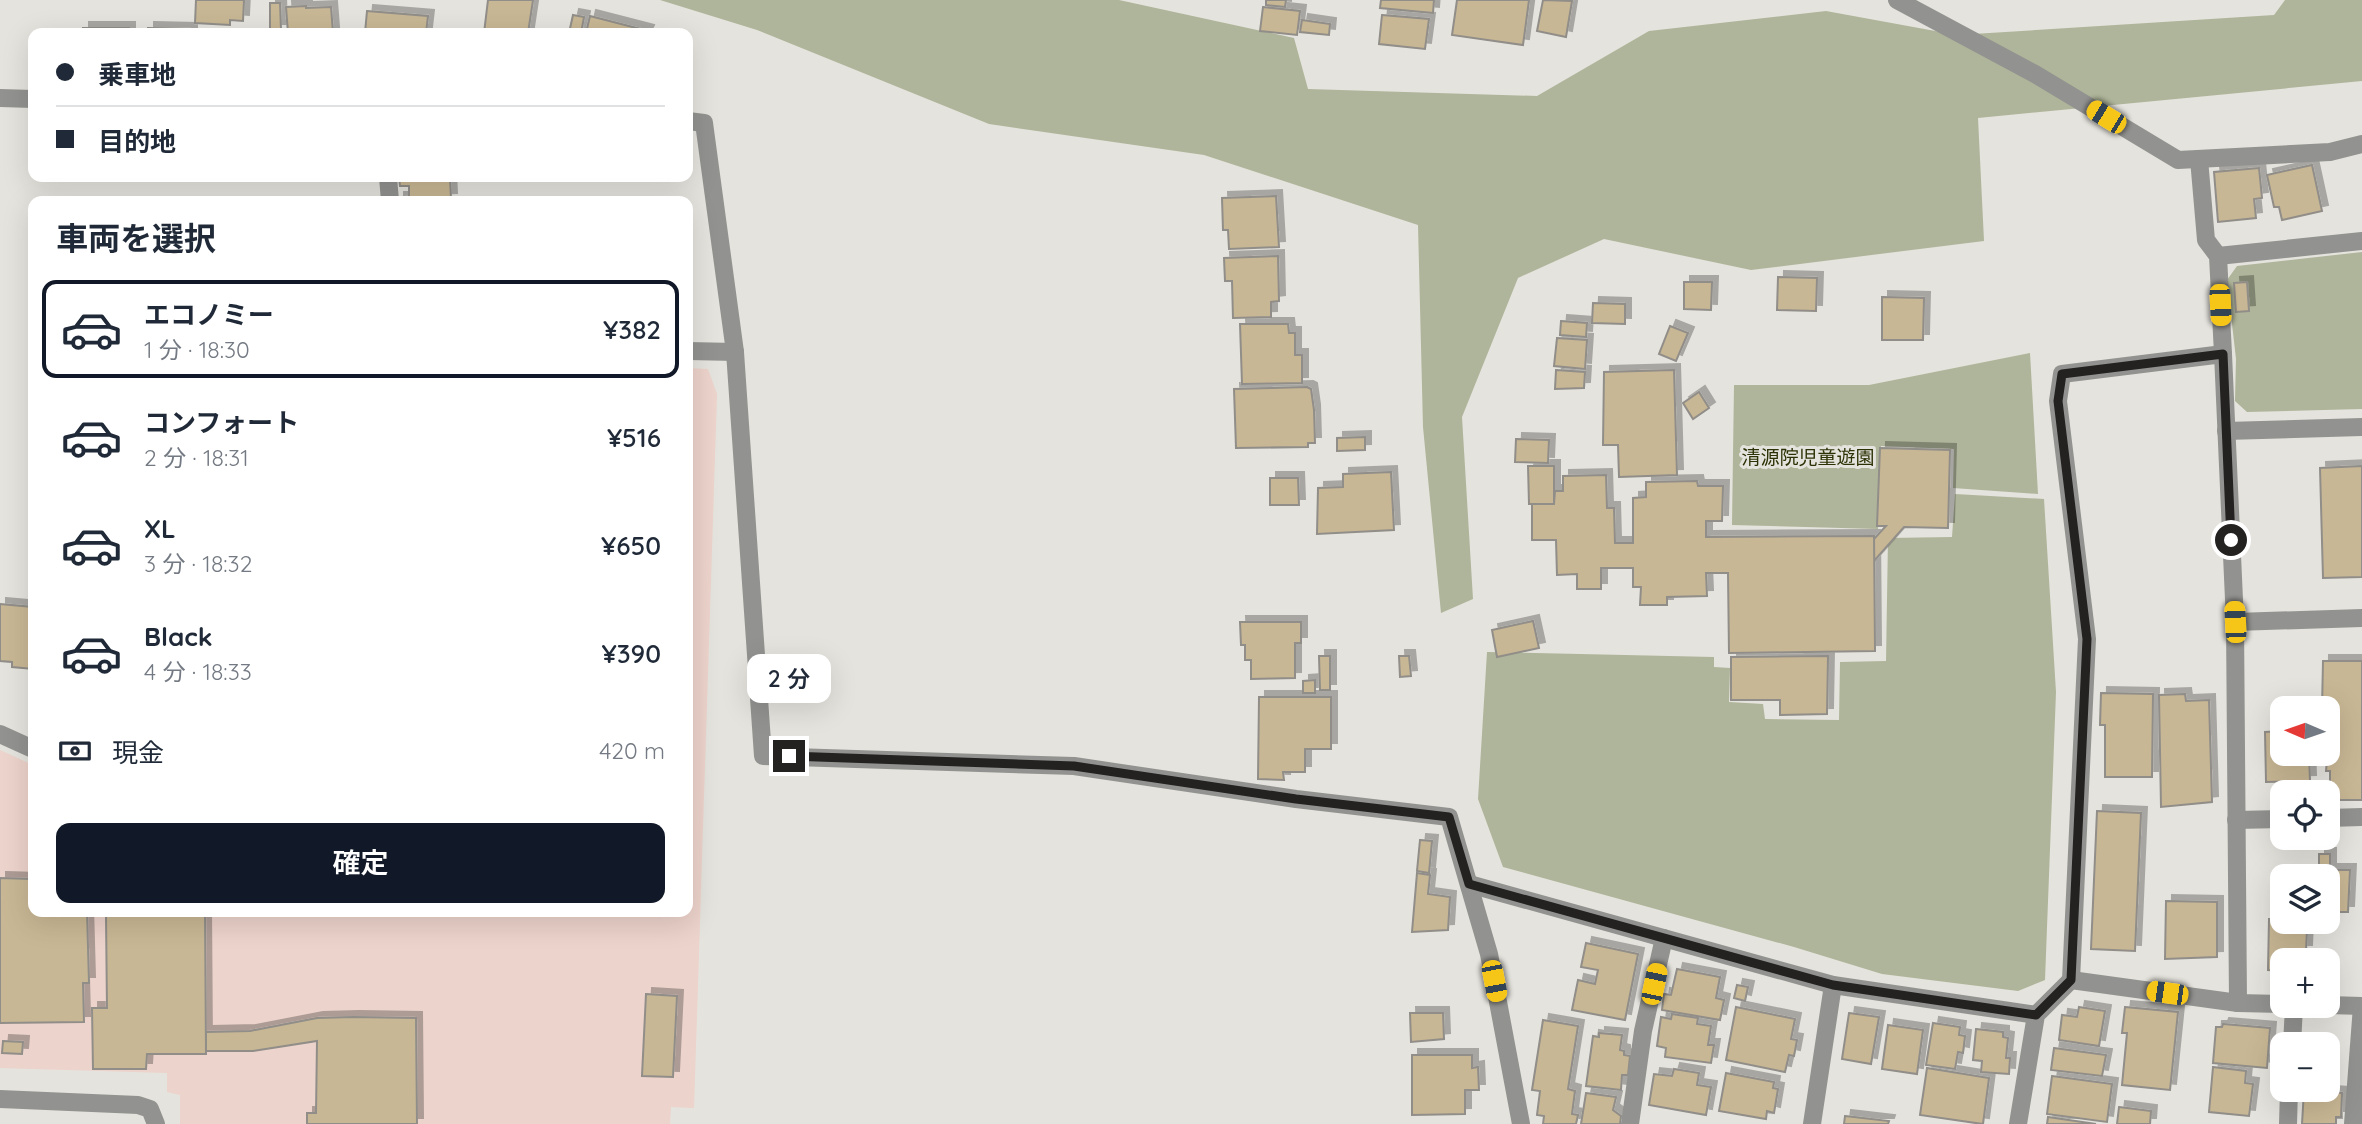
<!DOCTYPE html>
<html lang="ja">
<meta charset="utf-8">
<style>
body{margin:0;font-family:Quicksand,"Noto Sans JP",sans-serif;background:#f2f2f3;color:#1f2937;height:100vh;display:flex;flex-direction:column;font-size:26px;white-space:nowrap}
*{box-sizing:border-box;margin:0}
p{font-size:23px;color:#747a83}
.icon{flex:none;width:38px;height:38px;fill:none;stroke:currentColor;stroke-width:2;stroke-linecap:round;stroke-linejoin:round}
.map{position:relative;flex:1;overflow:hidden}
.drawer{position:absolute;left:28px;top:196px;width:665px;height:721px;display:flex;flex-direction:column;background:#fff;border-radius:14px;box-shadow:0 7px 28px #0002}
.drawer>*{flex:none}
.banner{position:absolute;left:28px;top:28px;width:665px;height:154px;border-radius:14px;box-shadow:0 7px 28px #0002;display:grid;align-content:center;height:154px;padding:0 28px;background:#fff}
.needle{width:46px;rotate:272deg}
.buttons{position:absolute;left:2270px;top:696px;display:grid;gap:14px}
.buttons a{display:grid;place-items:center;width:70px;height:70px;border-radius:14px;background:#fff;box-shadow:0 7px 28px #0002;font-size:35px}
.end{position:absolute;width:32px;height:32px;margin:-16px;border:9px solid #232220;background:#fff;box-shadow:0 0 0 4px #fff}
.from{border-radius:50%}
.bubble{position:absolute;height:49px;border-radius:14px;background:#fff;box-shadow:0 7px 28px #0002;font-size:23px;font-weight:600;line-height:49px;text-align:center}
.car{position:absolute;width:21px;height:42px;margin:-21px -10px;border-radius:9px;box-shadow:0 0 5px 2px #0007;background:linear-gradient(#f5c518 24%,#345 0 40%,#f5c518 0 76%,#345 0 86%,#f5c518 0)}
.banner b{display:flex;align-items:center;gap:24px;height:66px;font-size:26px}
.banner b+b{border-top:2px solid #e0e1e3}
.banner i{width:18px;height:18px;background:#1f2937}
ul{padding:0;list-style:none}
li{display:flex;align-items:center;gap:21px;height:98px;margin:0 14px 10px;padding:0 14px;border:4px solid transparent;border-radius:14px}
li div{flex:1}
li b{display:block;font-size:26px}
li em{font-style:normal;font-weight:600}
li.active{border-color:#111827}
li>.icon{width:63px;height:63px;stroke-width:1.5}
h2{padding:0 28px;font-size:32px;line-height:84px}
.pay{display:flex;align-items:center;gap:18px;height:77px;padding:0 28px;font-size:26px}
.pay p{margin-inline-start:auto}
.action{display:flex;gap:14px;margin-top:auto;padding:14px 28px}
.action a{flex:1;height:80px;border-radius:14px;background:#111827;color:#fff;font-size:28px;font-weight:600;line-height:80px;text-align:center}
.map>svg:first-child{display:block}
.education{fill:#ecd3cb}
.green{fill:#afb59a}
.building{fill:#c8b794;stroke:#918e89;stroke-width:2;filter:url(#shadow)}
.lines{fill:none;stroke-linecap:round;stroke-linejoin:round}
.minor{stroke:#929390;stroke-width:18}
.route{stroke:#232220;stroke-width:9}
.labels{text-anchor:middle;stroke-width:6;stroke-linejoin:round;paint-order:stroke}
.park-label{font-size:19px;fill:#2c3205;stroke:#e5e3dd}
</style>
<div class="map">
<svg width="2362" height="1124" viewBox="0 0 2362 1124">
<defs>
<filter id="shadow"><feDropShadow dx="6" dy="-6" stdDeviation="0" flood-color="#0004"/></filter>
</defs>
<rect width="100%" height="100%" fill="#e5e3dd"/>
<polygon class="education" points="688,368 708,369 717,394 694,1108 671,1107 670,1124 180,1124 180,1095 167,1092 167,1073 0,1068 0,750 33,765 33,912 688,912"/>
<g class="green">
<polygon points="660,0 1119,0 1294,38 1308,89 1537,96 1649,31 1826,11 1957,35 2274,15 2285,0 2362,0 2362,81 1978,118 1984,241 1751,270 1604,239 1518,278 1462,417 1473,599 1441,613 1423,427 1418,225 1204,155 989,124 757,30"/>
<polygon points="2362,252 2362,409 2247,412 2235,401 2236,359 2227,280 2237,266"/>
<polygon points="2030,353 2038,494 1953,488 1954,449 1881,446 1878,529 1732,525 1734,385 1869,385"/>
<polygon points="1955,494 2044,499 2056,692 2045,980 2018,991 1882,974 1794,947 1503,867 1478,799 1487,652 1714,657 1714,667 1730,668 1729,702 1763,704 1765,719 1839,720 1840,662 1886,661 1888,538 1952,537"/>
</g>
<g class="building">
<polygon points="196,0 244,0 243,21 230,20 230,25 195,23"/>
<polygon points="488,0 533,0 528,33 484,33"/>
<polygon points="1266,0 1286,0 1285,7 1266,5"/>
<polygon points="1381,0 1434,0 1433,13 1380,8"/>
<polygon points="1457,0 1529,0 1523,45 1452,35"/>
<polygon points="1543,0 1572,1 1566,37 1537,31"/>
<polygon points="270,3 280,3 281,30 270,30"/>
<polygon points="306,6 306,8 331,7 333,33 288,33 286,7"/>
<polygon points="1263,7 1300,11 1297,35 1260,31"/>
<polygon points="367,11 428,16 426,33 365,33"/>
<polygon points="573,15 584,17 581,33 569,33"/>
<polygon points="1382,15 1429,19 1425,49 1379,44"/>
<polygon points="590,16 648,31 647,33 586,33"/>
<polygon points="1302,20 1330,24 1329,35 1300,32"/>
<rect x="83" y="28" width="46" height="5"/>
<polygon points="148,28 191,29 191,33 148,33"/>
<polygon points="2312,165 2322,211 2282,220 2279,207 2274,207 2267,175"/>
<polygon points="2259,168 2262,198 2254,199 2256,218 2218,222 2214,172"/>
<polygon points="399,177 450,177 451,199 398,201 398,198 409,198 409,186 400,186"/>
<polygon points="1276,196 1279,247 1229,249 1228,230 1223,230 1222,198"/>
<polygon points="1278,256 1279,301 1271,302 1271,317 1233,318 1232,281 1225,281 1224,258"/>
<polygon points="1778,277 1817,278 1816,311 1777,310"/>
<polygon points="1684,282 1712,282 1711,310 1684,309"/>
<polygon points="2247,282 2249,311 2236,312 2234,283"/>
<polygon points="1882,297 1924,298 1923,340 1882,340"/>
<polygon points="1593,303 1625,304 1625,324 1592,323"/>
<polygon points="1561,321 1587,323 1586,337 1560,335"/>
<polygon points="1240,324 1288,324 1289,333 1295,333 1295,355 1302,355 1302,383 1242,384"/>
<polygon points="1670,326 1688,333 1676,361 1659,354"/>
<polygon points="1557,338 1587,340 1585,369 1554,366"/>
<polygon points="1556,370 1585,372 1584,388 1555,389"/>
<polygon points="1674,370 1677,475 1619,477 1618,445 1603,445 1604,372"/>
<polygon points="1307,387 1311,389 1314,410 1315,443 1308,443 1308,447 1236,448 1234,389"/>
<polygon points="1699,392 1709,408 1693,419 1683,403"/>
<polygon points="1365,437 1365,450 1337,451 1337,438"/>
<polygon points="1516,439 1549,440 1548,463 1515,462"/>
<polygon points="1880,448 1950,450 1948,528 1904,527 1874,561 1873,540 1886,526 1877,526"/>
<polygon points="1528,466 1554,466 1554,504 1529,504"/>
<polygon points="2362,466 2362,577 2323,578 2320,468"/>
<polygon points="1391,472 1394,530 1317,534 1318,488 1343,487 1343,474"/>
<polygon points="1606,475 1607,508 1614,508 1615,543 1633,543 1633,498 1646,497 1646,482 1697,481 1698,486 1723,486 1722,521 1706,521 1706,537 1874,536 1875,651 1729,653 1728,573 1706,573 1707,596 1667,597 1667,605 1640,605 1641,587 1633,587 1633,568 1601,568 1601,589 1577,589 1577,574 1557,575 1556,540 1532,540 1532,504 1554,504 1555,491 1563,491 1563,476"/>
<polygon points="1270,478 1298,478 1299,505 1270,505"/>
<polygon points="0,604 33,607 33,669 12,667 12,662 0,661"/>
<polygon points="1533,621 1539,648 1497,657 1492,630"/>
<polygon points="1240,622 1301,622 1301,643 1295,643 1295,678 1251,679 1251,660 1245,660 1245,645 1241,645"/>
<polygon points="1319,656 1330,656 1330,690 1320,690"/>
<polygon points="1399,656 1409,656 1411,676 1400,677"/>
<polygon points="1828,656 1827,714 1780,715 1780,700 1731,700 1731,657"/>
<polygon points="2323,661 2362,661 2362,800 2330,800 2330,771 2326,771 2327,760 2322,759 2322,754 2328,754 2328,709 2322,709"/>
<polygon points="1315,680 1315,693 1303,693 1303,681"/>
<polygon points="2101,693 2153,694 2152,777 2105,777 2105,725 2100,725"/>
<polygon points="2185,694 2186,701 2209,700 2212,802 2161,807 2159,695"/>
<polygon points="1259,697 1331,697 1331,749 1305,749 1305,772 1283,772 1284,780 1258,779"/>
<polygon points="2282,731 2282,754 2309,754 2310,781 2266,782 2265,732"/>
<polygon points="2097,811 2141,813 2135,951 2091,949"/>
<polygon points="1420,840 1432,841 1429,873 1417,871"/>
<polygon points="2319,854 2330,854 2330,870 2350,870 2348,912 2328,912 2328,877 2319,877"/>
<polygon points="1417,873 1430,875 1428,894 1450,897 1448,930 1412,932"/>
<polygon points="0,878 32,879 33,912 87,912 89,983 83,983 84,1022 0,1023"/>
<polygon points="2166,901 2217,902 2217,957 2165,959"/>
<polygon points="140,912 205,912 206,1054 147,1054 146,1069 93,1069 92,1008 107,1008 106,916 140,916"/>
<polygon points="2269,919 2301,922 2301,928 2307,929 2306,951 2299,951 2298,961 2282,961 2282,971 2268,970"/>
<polygon points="1586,943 1638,954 1625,1020 1572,1010 1578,980 1595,984 1598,970 1581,967"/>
<polygon points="1677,969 1720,977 1716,998 1724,1000 1720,1020 1662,1010 1664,994 1671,995"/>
<polygon points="1737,985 1748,987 1745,1001 1734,998"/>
<polygon points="646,994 677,996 673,1077 642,1076"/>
<polygon points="1736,1007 1795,1019 1791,1039 1797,1040 1794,1056 1789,1055 1785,1072 1726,1060"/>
<polygon points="2079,1007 2105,1011 2099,1046 2059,1040 2062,1015 2077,1017"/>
<polygon points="2125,1007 2178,1012 2170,1090 2122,1085 2127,1033 2122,1033"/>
<polygon points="1410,1013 1443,1013 1444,1039 1411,1042"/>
<polygon points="1849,1013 1879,1017 1871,1064 1842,1059"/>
<polygon points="1672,1014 1698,1018 1697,1024 1711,1026 1708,1045 1714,1045 1711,1063 1665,1057 1666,1048 1657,1046 1661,1017 1671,1019"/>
<polygon points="353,1017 416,1018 417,1124 307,1124 307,1113 316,1113 317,1041 253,1051 206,1051 206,1032 250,1031 317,1018"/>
<polygon points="1543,1020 1578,1026 1568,1089 1575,1091 1572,1114 1578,1115 1576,1124 1543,1124 1544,1116 1537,1115 1540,1091 1532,1090"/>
<polygon points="1933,1023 1960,1027 1959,1035 1965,1036 1963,1053 1958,1052 1955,1069 1926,1065"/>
<polygon points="2223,1024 2270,1028 2267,1068 2213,1063 2216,1027 2222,1027"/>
<polygon points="1888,1025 1923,1030 1917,1074 1882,1069"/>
<polygon points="1976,1029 2003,1032 2003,1037 2008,1038 2006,1058 2010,1058 2009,1074 1981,1072 1982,1061 1973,1060"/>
<polygon points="1599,1033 1622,1035 1620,1050 1624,1051 1624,1055 1630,1056 1628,1075 1622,1075 1621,1090 1586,1086 1593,1036 1599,1037"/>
<polygon points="3,1041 23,1042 22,1054 2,1053"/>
<polygon points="2054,1048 2106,1055 2102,1076 2051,1070"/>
<polygon points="1412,1055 1472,1055 1472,1068 1478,1067 1479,1090 1465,1090 1465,1114 1412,1115"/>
<polygon points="2213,1067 2246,1071 2245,1083 2253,1084 2249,1116 2209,1112"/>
<polygon points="1927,1068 1989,1078 1983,1124 1920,1115"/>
<polygon points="1674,1069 1699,1073 1697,1085 1711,1087 1706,1115 1649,1105 1654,1074 1672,1076"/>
<polygon points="1726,1073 1774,1082 1773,1088 1778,1089 1774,1113 1767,1111 1766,1119 1719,1111"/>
<polygon points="2052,1076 2112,1084 2107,1122 2047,1114"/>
<polygon points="2304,1090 2342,1093 2341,1117 2336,1117 2336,1124 2302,1124"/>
<polygon points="1586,1093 1616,1097 1613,1110 1621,1116 1620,1124 1581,1124"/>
<polygon points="2119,1107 2151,1111 2150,1124 2117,1124"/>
<polygon points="1845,1116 1889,1121 1888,1124 1844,1124"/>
<polygon points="2048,1117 2096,1124 2047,1124"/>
</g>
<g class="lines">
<g class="minor">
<polyline points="1897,0 2035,74 2178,160 2330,152 2362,144"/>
<polyline points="0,98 33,99"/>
<polyline points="688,121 704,123 735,352 763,756 1074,766 1296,799 1449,817 1489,954 1521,1124"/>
<polyline points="2199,159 2206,240 2218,256 2223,354 2235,622 2238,1003"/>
<polyline points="388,177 390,201"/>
<polyline points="2218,256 2362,241"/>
<polyline points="688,351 735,352"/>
<polyline points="2226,431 2362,427"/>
<polyline points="2235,622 2362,618"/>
<polyline points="0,734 33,749"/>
<polyline points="2328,818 2362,817"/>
<polyline points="2236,820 2282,819"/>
<polyline points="1469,884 1833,985 2036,1015"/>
<polyline points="2071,980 2238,1003 2282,1004"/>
<polyline points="2328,1005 2362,1006"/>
<polyline points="2292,1045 2294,1006"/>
<polyline points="0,1099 138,1105 150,1109 156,1124"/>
<polyline points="1630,1124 1643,1031 1664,938"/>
<polyline points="1812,1124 1833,985"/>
<polyline points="2018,1124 2036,1015 2071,980 2087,639 2058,401 2062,374 2223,354"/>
<polyline points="2288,1124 2289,1090"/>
<polyline points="2353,1124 2362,1006"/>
</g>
</g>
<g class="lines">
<polyline class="route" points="789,756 1074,766 1296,799 1449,817 1469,884 1833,985 2036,1015 2071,980 2087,639 2058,401 2062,374 2223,354 2231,540"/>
</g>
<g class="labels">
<g class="park-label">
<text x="1808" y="464">清源院児童遊園</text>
</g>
</g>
</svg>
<div class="buttons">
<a><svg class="needle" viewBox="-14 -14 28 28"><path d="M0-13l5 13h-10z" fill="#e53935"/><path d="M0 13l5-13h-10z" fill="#747a83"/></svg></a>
<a><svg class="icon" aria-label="locate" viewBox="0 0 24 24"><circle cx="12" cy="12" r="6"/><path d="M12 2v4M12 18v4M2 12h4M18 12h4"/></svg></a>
<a><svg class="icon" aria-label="layers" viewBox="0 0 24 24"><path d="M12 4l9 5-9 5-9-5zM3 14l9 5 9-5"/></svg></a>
<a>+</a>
<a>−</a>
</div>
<i class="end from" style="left:2231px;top:540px"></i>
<i class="end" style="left:789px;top:756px"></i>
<div class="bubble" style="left:747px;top:654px;width:84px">2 分</div>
<i class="car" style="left:2106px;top:117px;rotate:301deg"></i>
<i class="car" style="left:2220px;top:305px;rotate:177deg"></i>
<i class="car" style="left:2235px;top:622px;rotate:357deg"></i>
<i class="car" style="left:1494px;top:981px;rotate:169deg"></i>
<i class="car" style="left:1654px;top:984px;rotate:12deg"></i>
<i class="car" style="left:2167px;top:993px;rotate:278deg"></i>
<div class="banner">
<b><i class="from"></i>乗車地</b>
<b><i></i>目的地</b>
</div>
<section class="drawer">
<h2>車両を選択</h2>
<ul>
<li class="active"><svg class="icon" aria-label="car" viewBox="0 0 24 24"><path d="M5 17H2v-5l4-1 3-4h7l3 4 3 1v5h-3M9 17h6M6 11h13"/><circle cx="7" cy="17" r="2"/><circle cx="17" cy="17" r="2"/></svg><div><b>エコノミー</b><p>1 分 · 18:30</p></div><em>¥382</em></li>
<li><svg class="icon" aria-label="car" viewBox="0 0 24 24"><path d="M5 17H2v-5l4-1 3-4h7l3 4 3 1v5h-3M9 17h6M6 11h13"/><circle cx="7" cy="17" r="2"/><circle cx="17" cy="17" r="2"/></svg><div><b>コンフォート</b><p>2 分 · 18:31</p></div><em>¥516</em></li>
<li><svg class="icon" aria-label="car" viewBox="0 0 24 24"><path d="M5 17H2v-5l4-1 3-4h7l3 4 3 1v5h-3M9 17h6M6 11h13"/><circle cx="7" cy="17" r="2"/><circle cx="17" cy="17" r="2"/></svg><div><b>XL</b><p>3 分 · 18:32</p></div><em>¥650</em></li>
<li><svg class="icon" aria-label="car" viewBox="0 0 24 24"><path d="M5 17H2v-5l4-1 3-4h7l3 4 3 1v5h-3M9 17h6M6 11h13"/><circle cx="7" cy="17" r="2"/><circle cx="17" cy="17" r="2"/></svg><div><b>Black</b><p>4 分 · 18:33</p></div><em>¥390</em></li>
</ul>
<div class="pay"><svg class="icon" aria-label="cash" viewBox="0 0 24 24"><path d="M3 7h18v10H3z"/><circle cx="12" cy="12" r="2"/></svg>現金<p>420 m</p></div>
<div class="action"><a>確定</a></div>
</section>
</div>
